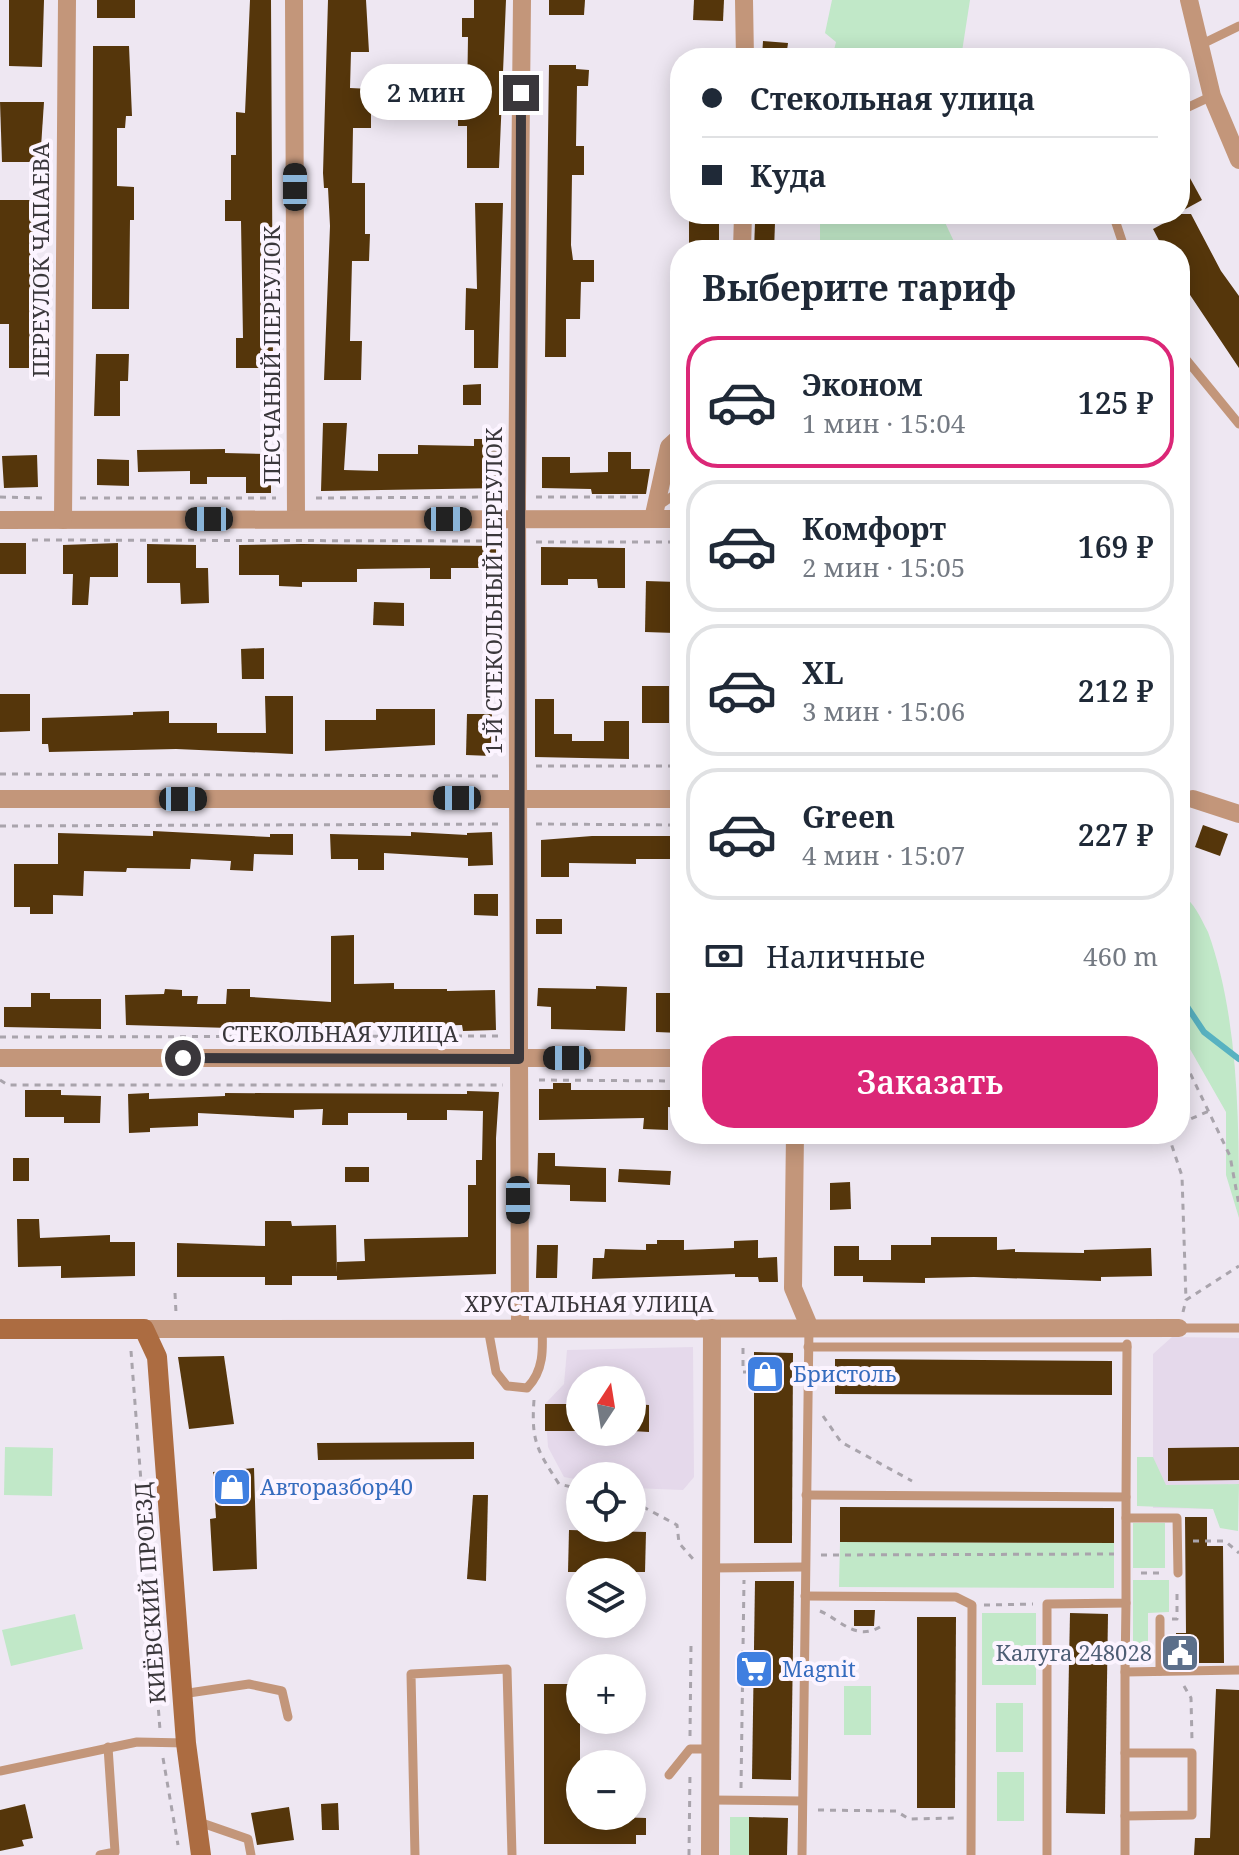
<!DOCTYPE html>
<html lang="ru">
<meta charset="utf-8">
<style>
body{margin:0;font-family:"Noto Serif",serif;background:#f6f6f7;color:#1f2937;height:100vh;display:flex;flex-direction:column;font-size:30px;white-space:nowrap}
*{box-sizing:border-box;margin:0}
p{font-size:26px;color:#747a83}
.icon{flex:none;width:44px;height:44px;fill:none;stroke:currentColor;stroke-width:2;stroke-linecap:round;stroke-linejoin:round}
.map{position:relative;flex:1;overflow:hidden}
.details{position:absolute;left:670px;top:240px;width:520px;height:904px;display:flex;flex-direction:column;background:#fff;border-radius:32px;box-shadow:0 4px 20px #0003}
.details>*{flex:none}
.hud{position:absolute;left:670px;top:48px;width:520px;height:176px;border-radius:32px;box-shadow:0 4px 20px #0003;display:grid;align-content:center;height:176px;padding:0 32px;background:#fff}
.needle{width:52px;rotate:12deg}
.tools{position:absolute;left:566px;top:1366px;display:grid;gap:16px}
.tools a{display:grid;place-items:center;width:80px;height:80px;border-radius:50%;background:#fff;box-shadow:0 4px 20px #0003;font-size:40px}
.end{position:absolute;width:36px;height:36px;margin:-18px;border:10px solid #3a373b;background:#fff;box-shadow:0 0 0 4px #fff}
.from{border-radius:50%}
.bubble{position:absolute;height:56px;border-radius:28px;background:#fff;box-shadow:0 4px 20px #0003;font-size:26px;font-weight:600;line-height:56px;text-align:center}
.car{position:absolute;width:24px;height:48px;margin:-24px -12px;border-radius:10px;box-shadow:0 0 6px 2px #0007;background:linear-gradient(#222 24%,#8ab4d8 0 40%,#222 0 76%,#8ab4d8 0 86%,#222 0)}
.hud b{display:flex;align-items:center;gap:28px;height:76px;font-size:30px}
.hud b+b{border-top:2px solid #e0e1e3}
.hud i{width:20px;height:20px;background:#1f2937}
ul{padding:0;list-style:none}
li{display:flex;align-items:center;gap:24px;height:132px;margin:0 16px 12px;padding:0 16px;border:4px solid #e0e1e3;border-radius:32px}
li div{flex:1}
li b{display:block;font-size:30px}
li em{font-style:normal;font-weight:600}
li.active{border-color:#db2777}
li>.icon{width:72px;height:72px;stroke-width:1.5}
h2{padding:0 32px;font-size:36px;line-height:96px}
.pay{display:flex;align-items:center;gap:20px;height:88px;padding:0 32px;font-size:30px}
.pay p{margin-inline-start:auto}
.primary-button{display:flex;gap:16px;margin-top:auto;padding:16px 32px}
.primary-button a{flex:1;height:92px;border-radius:32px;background:#db2777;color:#fff;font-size:32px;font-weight:600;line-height:92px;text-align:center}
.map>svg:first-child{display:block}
.built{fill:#e5d9eb;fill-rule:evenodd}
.green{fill:#c1e8c8}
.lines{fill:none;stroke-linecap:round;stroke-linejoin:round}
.stream{stroke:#58b2c1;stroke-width:6}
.building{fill:#55360b}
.path{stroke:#a9a4ac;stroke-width:3;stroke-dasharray:6 6;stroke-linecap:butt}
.lane{stroke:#c3967a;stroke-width:9}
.street{stroke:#c3967a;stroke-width:18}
.secondary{stroke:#ac6c41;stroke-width:20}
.route{stroke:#3a373b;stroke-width:10}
.labels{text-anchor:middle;stroke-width:8;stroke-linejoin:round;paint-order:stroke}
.street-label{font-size:22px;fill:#3a373b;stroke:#fcf4ff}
.shop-label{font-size:22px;fill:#366cbe;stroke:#fcf4ff;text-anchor:start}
.service-label{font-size:22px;fill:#4e5e75;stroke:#fcf4ff;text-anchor:end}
</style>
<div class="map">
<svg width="1239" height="1855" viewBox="0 0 1239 1855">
<rect width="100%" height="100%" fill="#eee7f2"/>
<g class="built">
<polygon points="1172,1337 1239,1338 1239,1484 1228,1484 1227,1509 1153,1508 1153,1354"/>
<path d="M693 1347 694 1477 683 1490 632 1488V1476H580V1480L564 1477 548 1447 545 1404 564 1384 567 1350ZM580 1380H632V1432H580Z"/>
</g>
<g class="green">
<polygon points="832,0 970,0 961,58 832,58 836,42 825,33"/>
<polygon points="820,214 941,214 958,250 820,250"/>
<path d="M1180 893C1195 903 1200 917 1208 932 1239 1018 1239 1123 1239 1218L1226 1175V1112L1186 1042 1187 979 1180 968Z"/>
<polygon points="5,1447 53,1448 52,1496 4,1495"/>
<polygon points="1137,1457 1153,1457 1166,1485 1239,1484 1238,1531 1220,1528 1213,1509 1137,1506"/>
<rect x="1133" y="1523" width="32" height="45"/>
<polygon points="840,1542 1114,1543 1114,1588 839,1587"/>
<polygon points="1133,1580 1169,1580 1169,1612 1148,1613 1148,1664 1133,1664"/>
<rect x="982" y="1613" width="54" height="72"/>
<polygon points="75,1614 83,1649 11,1666 2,1630"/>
<rect x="844" y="1686" width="27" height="49"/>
<rect x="996" y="1703" width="27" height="49"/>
<rect x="997" y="1772" width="27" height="49"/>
<rect x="730" y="1817" width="19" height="38"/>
</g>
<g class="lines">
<polyline class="stream" points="1180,996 1204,1032 1239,1059"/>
</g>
<g class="building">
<polygon points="9,0 44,0 42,67 9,66"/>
<rect x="97" y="0" width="38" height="18"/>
<polygon points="250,0 271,0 273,368 236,368 236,338 243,338 241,221 225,221 225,200 231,200 231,155 236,155 236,112 245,113"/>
<polygon points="328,0 366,0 369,52 351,52 350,88 371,89 371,128 353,128 352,183 365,183 365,234 370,234 369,261 352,261 350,341 362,341 361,380 324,380 330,226 328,188 324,188 323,173"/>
<polygon points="474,0 506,0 499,168 467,168 467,126 458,126 458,102 467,102 468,37 462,37 462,18 474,18"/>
<polygon points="549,0 585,0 584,15 549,15"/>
<polygon points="694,0 724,0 723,21 693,20"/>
<polygon points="763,41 788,43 786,58 762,58"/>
<polygon points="93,46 129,46 132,116 126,116 125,128 117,128 117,186 134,187 134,220 130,220 129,309 92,309"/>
<polygon points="549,65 576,65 576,69 589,70 588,86 577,86 576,146 584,146 584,175 572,175 571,245 573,260 594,260 594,282 581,282 580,319 566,319 566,357 545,357"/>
<polygon points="0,102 44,102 40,162 2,162"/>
<polygon points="1180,160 1202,200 1180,212"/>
<polygon points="0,200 34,200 33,343 38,343 37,368 9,368 9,324 0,324"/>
<polygon points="475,203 503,203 498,368 474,368 474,330 465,330 466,288 477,289"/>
<rect x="689" y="214" width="30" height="36"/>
<polygon points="1162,214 1191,214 1221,271 1239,296 1239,368 1180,280 1180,250 1164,250 1153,229 1166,222"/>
<polygon points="755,223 775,223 774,250 754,250"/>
<polygon points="96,354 129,354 128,381 120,381 120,416 94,416"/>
<polygon points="481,384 481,405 463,405 463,385"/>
<polygon points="323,423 347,423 344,470 378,471 378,454 418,454 418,445 474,446 474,439 501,439 502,488 321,491"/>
<polygon points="225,449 225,453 271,454 271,493 246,493 246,477 207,477 207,484 190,484 190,471 138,472 137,450"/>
<polygon points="608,452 631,452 631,469 650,469 646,494 592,494 591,489 542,488 542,457 570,457 570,473 608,472"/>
<polygon points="37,455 38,487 4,488 2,456"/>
<polygon points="97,459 129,460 129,486 97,485"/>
<rect x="0" y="543" width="26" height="31"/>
<polygon points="118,543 118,577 90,577 88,605 72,605 73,574 63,574 63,545"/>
<polygon points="147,544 196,545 196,568 208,568 209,603 181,604 180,583 147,583"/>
<polygon points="302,544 496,546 496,568 451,568 451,579 430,579 430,568 357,569 357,582 302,582 302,587 279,586 279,575 239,575 239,545"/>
<polygon points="541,547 625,548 625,588 598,588 597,579 568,579 568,585 541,585"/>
<polygon points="646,581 677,582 675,633 645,632"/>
<polygon points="374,602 404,603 404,626 373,625"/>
<polygon points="264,648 264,679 242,679 241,649"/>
<rect x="642" y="686" width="27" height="37"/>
<polygon points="0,694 30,694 30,731 0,732"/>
<polygon points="265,696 293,696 293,754 176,749 49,752 48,744 42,744 42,718 133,715 133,712 169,711 169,723 217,723 217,733 266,733"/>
<polygon points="535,699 554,699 554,734 572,734 572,741 604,741 604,721 629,721 629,759 535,757"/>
<polygon points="376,709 435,709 435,745 325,751 325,720 376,720"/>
<polygon points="467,714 492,714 491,756 466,755"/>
<polygon points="1203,825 1228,834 1220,856 1195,847"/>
<polygon points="153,831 270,837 270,834 293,834 293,855 254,854 253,871 230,870 231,861 191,859 190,869 127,868 126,872 84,871 83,896 53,895 53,914 30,914 30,907 14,907 14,864 58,864 58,833 153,836"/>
<polygon points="411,832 467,835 467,833 492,832 493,865 468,866 468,858 384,853 384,870 358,870 358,859 331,859 330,834 411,836"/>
<polygon points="592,836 680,836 680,859 636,859 636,864 569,863 569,877 541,877 541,840"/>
<polygon points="474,894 498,894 498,916 474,915"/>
<rect x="536" y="919" width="26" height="15"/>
<polygon points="354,935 354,984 394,983 394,989 447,989 447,991 495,990 496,1030 463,1031 462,1025 304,1030 126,1025 125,995 164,994 165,989 182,990 182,996 198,996 197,1004 226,1004 227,989 250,989 250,997 331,1002 331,936"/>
<polygon points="596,986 627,987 625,1031 551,1029 551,1007 537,1006 538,988 596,989"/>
<polygon points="31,993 50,993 50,999 101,999 101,1029 4,1027 4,1007 31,1007"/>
<polygon points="656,993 675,993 674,1007 680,1008 680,1033 656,1032"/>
<polygon points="553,1083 571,1083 571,1090 680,1090 680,1108 668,1107 668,1130 643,1129 644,1118 539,1120 539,1089 553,1089"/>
<polygon points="25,1090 61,1090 61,1095 101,1096 100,1123 64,1123 64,1117 25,1117"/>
<polygon points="467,1091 499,1092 496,1138 496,1274 337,1280 337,1276 292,1276 292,1285 265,1285 265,1277 177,1277 177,1243 265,1246 265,1221 291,1221 292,1226 336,1225 337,1273 337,1262 365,1261 364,1239 468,1237 468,1185 476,1185 476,1160 482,1160 483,1111 447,1110 447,1120 407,1120 407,1113 348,1113 348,1125 322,1125 323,1109 294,1110 294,1118 198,1113 198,1126 150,1128 150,1132 129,1133 128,1094 149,1093 149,1099 225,1096 225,1093 467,1094"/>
<polygon points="538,1153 555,1153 555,1166 606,1168 606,1202 570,1201 570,1185 537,1184"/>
<rect x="13" y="1158" width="16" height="23"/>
<rect x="345" y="1167" width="24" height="15"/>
<polygon points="619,1169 671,1171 670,1185 618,1182"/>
<polygon points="850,1182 851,1209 830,1210 830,1183"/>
<polygon points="17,1219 39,1219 40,1238 110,1235 110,1242 135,1242 135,1276 61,1278 61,1266 18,1267"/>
<polygon points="931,1237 997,1237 997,1250 1015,1249 1015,1252 1084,1253 1084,1250 1151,1248 1152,1276 1101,1277 1101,1281 974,1277 925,1278 925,1283 863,1282 863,1276 834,1276 834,1246 859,1246 859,1260 891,1260 891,1245 931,1245"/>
<polygon points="657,1240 684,1240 684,1250 734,1248 734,1241 758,1240 758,1258 777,1257 778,1282 759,1282 758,1277 735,1277 735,1274 592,1279 593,1258 604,1258 605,1249 646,1250 646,1244 657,1244"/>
<polygon points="537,1245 558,1245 557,1278 536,1278"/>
<polygon points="754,1352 793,1353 792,1543 754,1543"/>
<polygon points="224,1356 234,1424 189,1429 178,1357"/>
<polygon points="835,1359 1112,1361 1112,1395 835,1394"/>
<rect x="545" y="1404" width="35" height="27"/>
<polygon points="632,1404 649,1405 649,1432 632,1431"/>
<polygon points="474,1442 474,1459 318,1460 317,1443"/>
<polygon points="1239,1447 1239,1480 1168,1481 1168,1448"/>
<polygon points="254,1468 257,1569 213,1571 210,1519 216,1518 213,1472"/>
<polygon points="473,1495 488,1495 486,1581 467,1579"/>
<polygon points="840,1507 1114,1508 1114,1543 840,1542"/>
<polygon points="1185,1517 1207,1517 1207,1546 1223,1546 1224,1663 1176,1663 1176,1633 1186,1633"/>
<polygon points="569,1530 646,1532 645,1572 568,1572"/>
<polygon points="755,1581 794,1581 791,1780 752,1779"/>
<polygon points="854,1610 875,1610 874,1626 854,1626"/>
<polygon points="1070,1613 1108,1614 1105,1814 1066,1813"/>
<polygon points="917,1617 956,1617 955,1808 917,1808"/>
<polygon points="544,1684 580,1684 580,1816 646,1818 646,1835 636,1835 636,1844 544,1844"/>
<polygon points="1216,1689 1239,1690 1239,1855 1194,1855 1195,1838 1210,1838"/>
<polygon points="338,1803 339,1830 322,1830 321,1804"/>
<polygon points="25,1804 33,1838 22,1840 24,1846 0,1851 0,1810"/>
<polygon points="289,1807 294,1840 257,1845 251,1813"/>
<polygon points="749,1817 788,1818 787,1855 749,1855"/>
</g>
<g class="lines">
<g class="path">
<polyline points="0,497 44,498"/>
<polyline points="536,497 640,497"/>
<polyline points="80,498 276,498"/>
<polyline points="316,498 500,497"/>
<polyline points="32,540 500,541"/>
<polyline points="536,542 680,542"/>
<polyline points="536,766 680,766"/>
<polyline points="0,774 498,776"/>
<polyline points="536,824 680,825"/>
<polyline points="0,826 500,824"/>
<polyline points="0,1037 502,1036"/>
<polyline points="1180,1052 1230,1156 1239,1205"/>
<polyline points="0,1080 8,1085 503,1085"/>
<polyline points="539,1080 680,1081"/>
<polyline points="1180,1117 1188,1120 1209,1111"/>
<polyline points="1168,1134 1182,1176 1186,1300"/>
<polyline points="175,1293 176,1313"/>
<polyline points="1183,1312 1186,1300 1239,1266"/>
<polyline points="743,1348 743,1372 754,1372"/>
<polyline points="131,1351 160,1730"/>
<path d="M534 1400C531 1441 537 1450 559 1484L580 1489"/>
<polyline points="823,1416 841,1442 912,1481"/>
<polyline points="632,1501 677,1525 679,1543 694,1560"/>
<polyline points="1193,1541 1225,1541 1239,1553"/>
<polyline points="821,1555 1114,1554"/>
<polyline points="1141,1573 1165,1573"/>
<polyline points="984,1605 1033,1604"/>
<path d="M820 1611C841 1620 855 1641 880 1627"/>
<polyline points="1172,1619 1177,1619 1177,1588"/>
<polyline points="1184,1686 1191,1698 1192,1741"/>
<polyline points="690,1736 691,1645"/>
<polyline points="163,1758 178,1845"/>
<polyline points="741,1788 744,1580"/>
<polyline points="818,1810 896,1811 909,1819 956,1818"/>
<polyline points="689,1855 690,1772"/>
</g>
<g class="lane">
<polyline points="1198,46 1239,26"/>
<polyline points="1180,111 1212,96"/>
<polyline points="1113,214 1125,250"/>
<polyline points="1180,352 1239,424"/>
<polyline points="658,506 680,491"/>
<path d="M488 1328 496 1372 507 1386 527 1388C544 1371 543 1349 542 1327"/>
<polyline points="1179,1328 1239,1328"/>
<polyline points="808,1347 1127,1347"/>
<polyline points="806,1495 1126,1497 1126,1603 1047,1604 1047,1855"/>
<polyline points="1126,1497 1127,1344"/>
<polyline points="1126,1518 1177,1518 1178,1573"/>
<polyline points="710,1568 805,1567"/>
<polyline points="805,1596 956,1597 972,1605 971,1855"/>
<polyline points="1126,1603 1125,1672 1239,1670"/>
<polyline points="1160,1671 1160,1619"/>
<polyline points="1125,1672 1125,1855"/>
<polyline points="182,1694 249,1684 282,1691 288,1717"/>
<polyline points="1125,1753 1192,1753 1192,1815 1125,1816"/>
<polyline points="0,1771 137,1742 186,1743"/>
<polyline points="669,1775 690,1749 709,1749"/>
<polyline points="710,1800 802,1801"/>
<polyline points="199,1822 248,1839 251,1855"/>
<polyline points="100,1855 115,1852 108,1747"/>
<polyline points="415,1855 411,1674 507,1669 512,1855"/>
<polyline points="802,1855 809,1326"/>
</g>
<g class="street">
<polyline points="294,0 296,518"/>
<polyline points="744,0 745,58"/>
<polyline points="1189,0 1212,96 1239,160"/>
<polyline points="742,250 743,214"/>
<polyline points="653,519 669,447 680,437"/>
<polyline points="0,520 680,519"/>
<polyline points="63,520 67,0"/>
<polyline points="0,799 680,799"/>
<polyline points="1193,799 1239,814"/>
<polyline points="0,1058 680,1058"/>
<polyline points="795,1134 793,1288 809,1326"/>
<polyline points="520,1327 517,498 522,0"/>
<polyline points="144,1329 1179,1328"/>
<polyline points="710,1855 712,1328"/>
</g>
<polyline class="secondary" points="0,1329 144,1329 157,1357 186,1743 201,1855"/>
</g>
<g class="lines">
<polyline class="route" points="183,1058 519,1059 521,93"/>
</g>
<defs>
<g id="shop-square" transform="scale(2)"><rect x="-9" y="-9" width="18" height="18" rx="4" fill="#3f7fe0" stroke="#fcf4ff"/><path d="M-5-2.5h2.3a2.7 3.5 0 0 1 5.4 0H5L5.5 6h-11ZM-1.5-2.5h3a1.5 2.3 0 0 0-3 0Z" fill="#fff"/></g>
<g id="civic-square" transform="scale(2)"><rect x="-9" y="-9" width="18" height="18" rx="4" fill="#5c6f8a" stroke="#fcf4ff"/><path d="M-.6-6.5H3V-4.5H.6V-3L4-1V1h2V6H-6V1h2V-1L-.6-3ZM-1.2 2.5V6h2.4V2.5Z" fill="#fff"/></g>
<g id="supermarket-square" transform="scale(2)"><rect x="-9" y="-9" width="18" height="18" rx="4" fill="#3f7fe0" stroke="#fcf4ff"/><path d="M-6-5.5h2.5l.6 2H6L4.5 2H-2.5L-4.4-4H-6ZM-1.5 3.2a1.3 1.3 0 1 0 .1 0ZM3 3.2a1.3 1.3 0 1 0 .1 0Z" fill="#fff"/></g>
</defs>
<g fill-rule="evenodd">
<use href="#shop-square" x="765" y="1374"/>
<use href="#shop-square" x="232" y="1487"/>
<use href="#civic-square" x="1180" y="1653"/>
<use href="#supermarket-square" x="754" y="1669"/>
</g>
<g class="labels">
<g class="street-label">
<text transform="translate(41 260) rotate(-90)" y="8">ПЕРЕУЛОК ЧАПАЕВА</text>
<text transform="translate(272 355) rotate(-90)" y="8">ПЕСЧАНЫЙ ПЕРЕУЛОК</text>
<text transform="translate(494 591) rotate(-90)" y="8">1-Й СТЕКОЛЬНЫЙ ПЕРЕУЛОК</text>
<text x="340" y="1042">СТЕКОЛЬНАЯ УЛИЦА</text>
<text x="589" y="1312">ХРУСТАЛЬНАЯ УЛИЦА</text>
<text transform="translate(150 1593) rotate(-94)" y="8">КИЁВСКИЙ ПРОЕЗД</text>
</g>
<g class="shop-label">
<text x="793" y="1382">Бристоль</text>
<text x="260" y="1495">Авторазбор40</text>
<text x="782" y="1677">Magnit</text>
</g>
<g class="service-label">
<text x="1152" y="1661">Калуга 248028</text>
</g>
</g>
</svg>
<div class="tools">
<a><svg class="needle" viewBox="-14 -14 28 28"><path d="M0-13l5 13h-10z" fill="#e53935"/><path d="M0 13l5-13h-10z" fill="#747a83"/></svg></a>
<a><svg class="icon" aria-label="locate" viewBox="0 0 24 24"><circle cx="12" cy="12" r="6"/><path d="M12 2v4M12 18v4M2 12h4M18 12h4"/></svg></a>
<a><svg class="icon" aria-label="layers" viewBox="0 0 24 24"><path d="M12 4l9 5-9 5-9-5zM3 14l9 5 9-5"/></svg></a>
<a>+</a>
<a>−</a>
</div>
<i class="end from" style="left:183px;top:1058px"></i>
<i class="end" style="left:521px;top:93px"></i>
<div class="bubble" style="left:360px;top:64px;width:132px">2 мин</div>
<i class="car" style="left:295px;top:187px;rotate:0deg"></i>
<i class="car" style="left:209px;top:519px;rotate:270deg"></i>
<i class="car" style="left:448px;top:519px;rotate:90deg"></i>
<i class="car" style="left:457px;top:798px;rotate:270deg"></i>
<i class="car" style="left:183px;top:799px;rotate:90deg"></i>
<i class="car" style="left:567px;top:1058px;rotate:270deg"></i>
<i class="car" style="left:518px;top:1200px;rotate:180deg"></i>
<div class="hud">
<b><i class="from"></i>Стекольная улица</b>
<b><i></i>Куда</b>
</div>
<section class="details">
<h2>Выберите тариф</h2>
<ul>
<li class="active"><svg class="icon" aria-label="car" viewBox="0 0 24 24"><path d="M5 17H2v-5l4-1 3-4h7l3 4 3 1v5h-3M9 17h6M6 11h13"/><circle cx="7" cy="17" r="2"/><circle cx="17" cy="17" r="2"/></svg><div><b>Эконом</b><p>1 мин · 15:04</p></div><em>125 ₽</em></li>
<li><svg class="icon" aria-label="car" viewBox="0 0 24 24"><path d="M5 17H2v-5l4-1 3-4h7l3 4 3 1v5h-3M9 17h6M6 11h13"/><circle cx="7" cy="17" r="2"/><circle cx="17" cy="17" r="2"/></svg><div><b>Комфорт</b><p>2 мин · 15:05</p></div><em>169 ₽</em></li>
<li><svg class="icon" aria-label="car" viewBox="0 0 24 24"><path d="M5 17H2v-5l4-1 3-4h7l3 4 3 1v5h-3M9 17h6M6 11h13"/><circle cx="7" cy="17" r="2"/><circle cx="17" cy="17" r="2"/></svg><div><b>XL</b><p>3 мин · 15:06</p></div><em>212 ₽</em></li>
<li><svg class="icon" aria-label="car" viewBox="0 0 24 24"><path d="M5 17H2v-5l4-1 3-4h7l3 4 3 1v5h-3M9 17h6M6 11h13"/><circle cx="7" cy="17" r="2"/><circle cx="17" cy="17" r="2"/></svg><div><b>Green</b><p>4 мин · 15:07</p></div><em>227 ₽</em></li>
</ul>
<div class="pay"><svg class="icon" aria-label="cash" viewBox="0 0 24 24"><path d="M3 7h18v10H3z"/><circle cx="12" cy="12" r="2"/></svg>Наличные<p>460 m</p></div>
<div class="primary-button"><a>Заказать</a></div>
</section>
</div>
